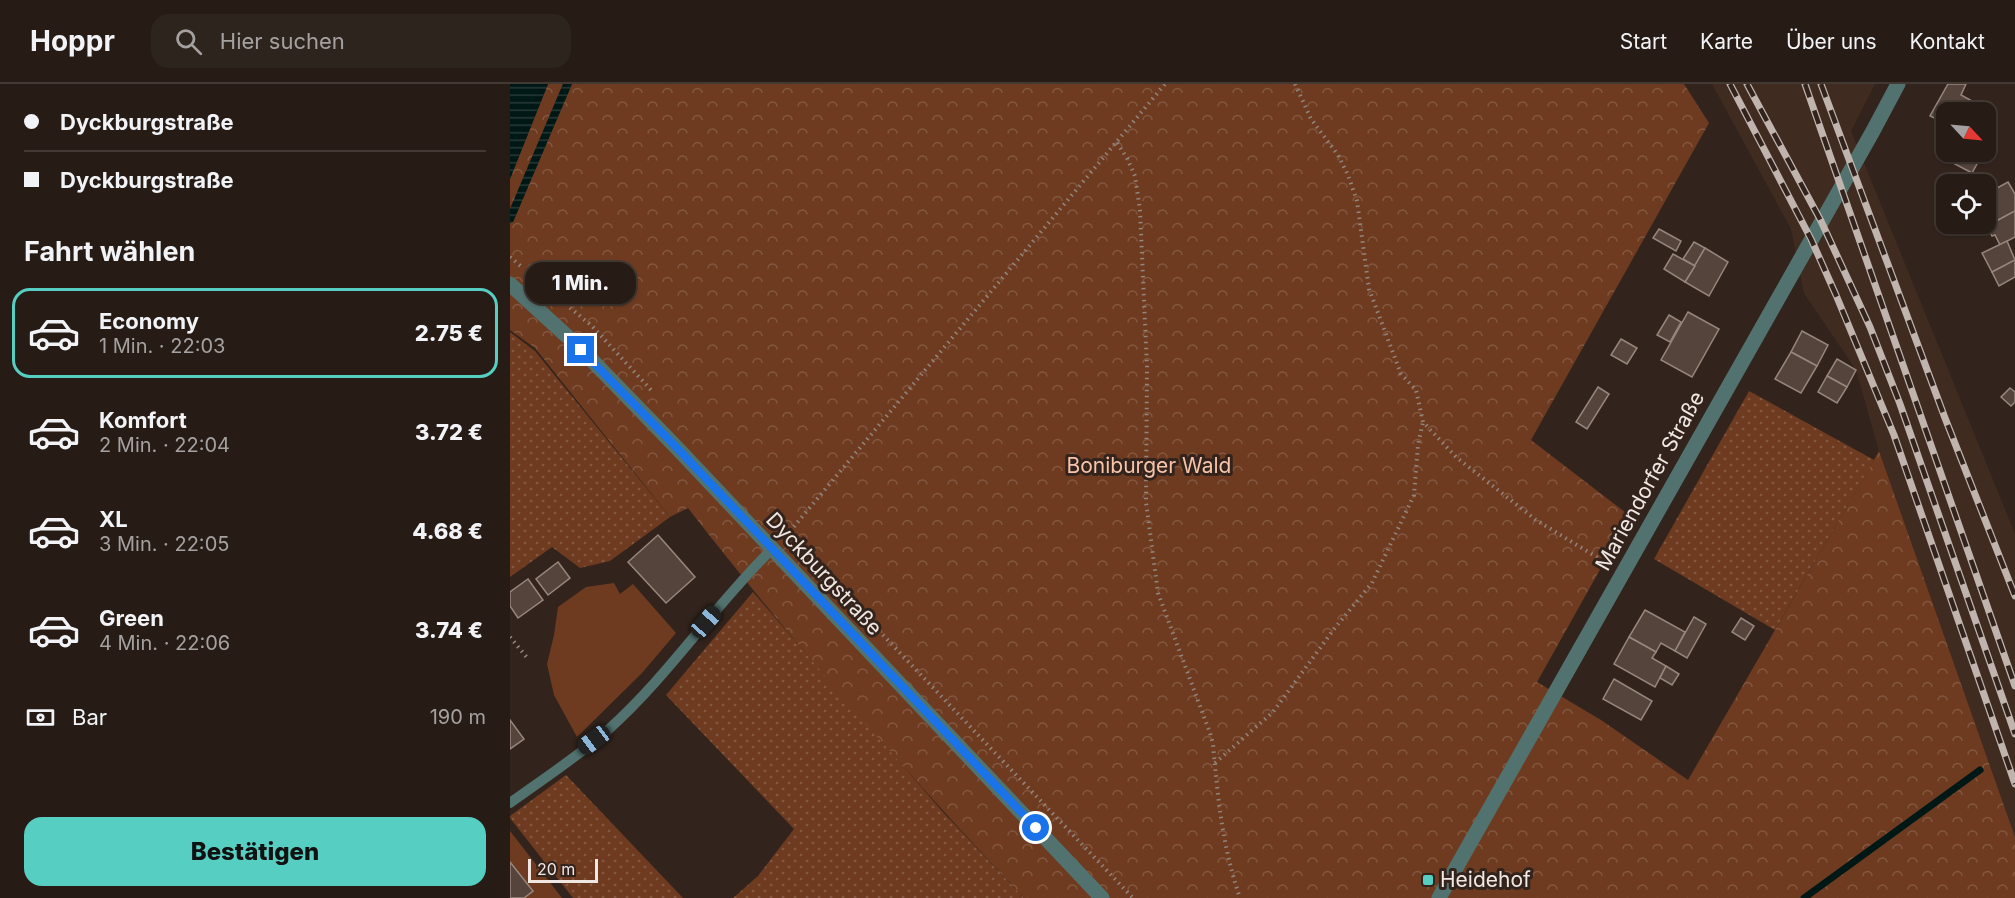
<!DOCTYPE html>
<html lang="de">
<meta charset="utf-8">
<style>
body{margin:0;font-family:Inter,sans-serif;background:#2e241e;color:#f1f3f6;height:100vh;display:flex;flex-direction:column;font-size:22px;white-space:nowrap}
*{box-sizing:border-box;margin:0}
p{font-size:20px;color:#a4a1a0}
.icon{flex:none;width:33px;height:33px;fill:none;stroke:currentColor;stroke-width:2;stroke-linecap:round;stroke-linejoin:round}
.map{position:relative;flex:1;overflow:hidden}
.drawer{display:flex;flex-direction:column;background:#261b15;width:510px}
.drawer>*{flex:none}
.banner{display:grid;align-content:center;height:132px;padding:0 24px;background:#261b15}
.needle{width:39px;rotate:116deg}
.tools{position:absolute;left:1426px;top:18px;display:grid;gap:12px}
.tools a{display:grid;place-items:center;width:60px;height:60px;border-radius:12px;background:#261b15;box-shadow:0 2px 4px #0004,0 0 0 2px #423934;font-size:30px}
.scale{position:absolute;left:18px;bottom:15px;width:70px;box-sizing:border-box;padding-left:6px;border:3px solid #f1e7e2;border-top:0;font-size:16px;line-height:21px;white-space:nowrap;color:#f1e7e2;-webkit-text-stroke:4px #32241c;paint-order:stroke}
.end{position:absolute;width:27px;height:27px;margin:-14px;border:8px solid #1a73e8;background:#fff;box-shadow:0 0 0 3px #fff}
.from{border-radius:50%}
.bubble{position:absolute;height:42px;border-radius:18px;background:#261b15;box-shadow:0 2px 4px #0004,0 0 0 2px #423934;font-size:20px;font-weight:800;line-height:42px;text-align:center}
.car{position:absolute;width:18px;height:36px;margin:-18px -9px;border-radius:8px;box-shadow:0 0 4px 2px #0007;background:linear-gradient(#222 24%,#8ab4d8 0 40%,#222 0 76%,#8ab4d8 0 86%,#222 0)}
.banner b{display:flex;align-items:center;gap:21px;height:57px;font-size:22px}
.banner b+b{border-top:2px solid #423934}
.banner i{width:15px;height:15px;background:#f1f3f6}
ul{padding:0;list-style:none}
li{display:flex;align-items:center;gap:18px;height:90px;margin:0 12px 9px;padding:0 12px;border:3px solid transparent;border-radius:18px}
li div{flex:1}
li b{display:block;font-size:22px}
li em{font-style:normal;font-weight:800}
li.active{border-color:#57cec2}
li>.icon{width:54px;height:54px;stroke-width:1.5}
h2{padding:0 24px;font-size:27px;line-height:72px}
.pay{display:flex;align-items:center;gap:15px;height:66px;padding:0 24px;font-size:22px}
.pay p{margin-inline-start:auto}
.button{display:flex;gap:12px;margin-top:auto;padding:12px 24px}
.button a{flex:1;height:69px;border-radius:18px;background:#57cec2;color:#111;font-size:24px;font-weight:800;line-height:69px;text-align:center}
header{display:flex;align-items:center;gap:36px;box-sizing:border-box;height:84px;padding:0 30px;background:#261b15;border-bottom:2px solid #423934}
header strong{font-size:28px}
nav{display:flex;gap:33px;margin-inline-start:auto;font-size:21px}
.search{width:420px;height:54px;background:#2e241e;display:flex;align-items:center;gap:15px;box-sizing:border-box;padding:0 21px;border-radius:18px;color:#a4a1a0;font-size:22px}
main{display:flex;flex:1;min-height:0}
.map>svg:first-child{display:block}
.built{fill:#402b21}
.grass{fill:url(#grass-dots)}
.forest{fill:url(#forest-crowns)}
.green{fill:#6e3b20}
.water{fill:url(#water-rules)}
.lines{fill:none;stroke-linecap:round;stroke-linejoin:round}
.stream{stroke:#001815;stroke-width:7}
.building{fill:#54443c;stroke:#98867d;stroke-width:1.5}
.path{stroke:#92867f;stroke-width:4;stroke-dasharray:1.5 4.5;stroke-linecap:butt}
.service{stroke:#51726e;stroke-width:10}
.minor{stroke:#51726e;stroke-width:15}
.tertiary{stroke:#51726e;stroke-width:15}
.rail-casing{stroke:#bfb4ae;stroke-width:7}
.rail{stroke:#32241c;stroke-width:4.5;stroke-dasharray:14;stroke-linecap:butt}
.route{stroke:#1a73e8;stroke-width:8}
.poi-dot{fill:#57cec2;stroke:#32241c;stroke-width:2}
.labels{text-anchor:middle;stroke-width:6;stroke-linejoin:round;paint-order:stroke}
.park-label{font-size:21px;fill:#f7c3a9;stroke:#32241c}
.street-label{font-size:21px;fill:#f1e7e2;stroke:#32241c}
.poi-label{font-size:21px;fill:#f1e7e2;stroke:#32241c;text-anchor:start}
</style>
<header>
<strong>Hoppr</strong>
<div class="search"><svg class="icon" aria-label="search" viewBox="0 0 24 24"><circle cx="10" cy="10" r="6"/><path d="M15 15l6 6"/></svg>Hier suchen</div>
<nav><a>Start</a><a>Karte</a><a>Über uns</a><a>Kontakt</a></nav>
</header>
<main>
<section class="drawer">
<div class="banner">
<b><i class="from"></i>Dyckburgstraße</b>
<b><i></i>Dyckburgstraße</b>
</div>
<h2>Fahrt wählen</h2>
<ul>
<li class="active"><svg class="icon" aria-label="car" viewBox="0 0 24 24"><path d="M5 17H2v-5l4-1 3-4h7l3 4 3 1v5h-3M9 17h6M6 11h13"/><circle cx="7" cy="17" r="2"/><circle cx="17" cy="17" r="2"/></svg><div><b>Economy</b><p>1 Min. · 22:03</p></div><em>2.75 €</em></li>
<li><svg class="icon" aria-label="car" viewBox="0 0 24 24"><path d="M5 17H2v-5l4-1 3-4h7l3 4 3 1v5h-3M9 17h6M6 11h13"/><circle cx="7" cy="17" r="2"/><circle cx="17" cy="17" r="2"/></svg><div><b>Komfort</b><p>2 Min. · 22:04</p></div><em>3.72 €</em></li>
<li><svg class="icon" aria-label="car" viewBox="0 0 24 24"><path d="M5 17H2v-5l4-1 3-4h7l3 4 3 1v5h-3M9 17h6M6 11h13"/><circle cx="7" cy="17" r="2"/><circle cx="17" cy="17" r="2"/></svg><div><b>XL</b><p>3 Min. · 22:05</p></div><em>4.68 €</em></li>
<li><svg class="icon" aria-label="car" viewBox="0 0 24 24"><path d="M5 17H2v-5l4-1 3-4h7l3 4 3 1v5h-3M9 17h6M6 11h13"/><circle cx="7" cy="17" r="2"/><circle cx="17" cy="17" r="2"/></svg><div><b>Green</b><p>4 Min. · 22:06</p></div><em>3.74 €</em></li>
</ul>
<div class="pay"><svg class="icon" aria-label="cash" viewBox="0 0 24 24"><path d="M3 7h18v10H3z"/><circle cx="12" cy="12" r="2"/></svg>Bar<p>190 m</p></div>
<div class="button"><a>Bestätigen</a></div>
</section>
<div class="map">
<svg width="1505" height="814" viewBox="0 0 1505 814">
<defs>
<pattern id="grass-dots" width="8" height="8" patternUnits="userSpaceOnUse" patternTransform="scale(1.5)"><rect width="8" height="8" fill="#6e3b20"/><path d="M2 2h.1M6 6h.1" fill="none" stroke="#835740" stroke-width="1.8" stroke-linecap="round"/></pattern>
<pattern id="forest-crowns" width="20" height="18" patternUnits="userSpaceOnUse" patternTransform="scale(1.5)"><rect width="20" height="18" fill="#6e3b20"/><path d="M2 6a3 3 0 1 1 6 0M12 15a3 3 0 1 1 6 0" fill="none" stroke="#835740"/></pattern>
<pattern id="water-rules" width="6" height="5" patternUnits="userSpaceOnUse" patternTransform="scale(1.5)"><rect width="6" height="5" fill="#001815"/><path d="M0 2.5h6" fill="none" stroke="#263a37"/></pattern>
</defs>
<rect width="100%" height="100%" fill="#32241c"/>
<polygon class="built" points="1202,0 1365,0 1341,47 1505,450 1505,753 1369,367 1346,286 1294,209 1281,145"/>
<g class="grass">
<polygon points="0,248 25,267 160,433 100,477 70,484 42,463 0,493"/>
<polygon points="1239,307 1364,376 1265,546 1144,475"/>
<polygon points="243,508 432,727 514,814 223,814 248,792 284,745 156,611"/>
<polygon points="56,691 173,814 63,814 0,734 0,732"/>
</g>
<g class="forest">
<polygon points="38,0 53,0 0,125 0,95"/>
<path d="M62 0H1174L1199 39 1021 356 1120 432 1027 598 1091 636 1178 696 1369 367 1505 753V814H514C396 689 283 559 178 424L160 433 25 264 0 246V139L3 138Z"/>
</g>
<g class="green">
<polygon points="104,499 110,510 123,500 166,549 132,589 67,653 44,611 37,580 44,551 48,523 76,503"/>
<polygon points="0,747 52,814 0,814"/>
</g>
<g class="water">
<polygon points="0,0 38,0 0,95"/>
<polygon points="53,0 62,0 3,138 0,139 0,125"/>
</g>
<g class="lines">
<polyline class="stream" points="1294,814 1470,686"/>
</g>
<g class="building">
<polygon points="1438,0 1456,0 1451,11 1473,23 1470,28 1437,28 1437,40 1420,32"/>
<polygon points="1447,68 1473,69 1462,89 1441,78"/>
<polygon points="1498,98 1505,110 1505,127 1477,142 1476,124 1481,122 1476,110"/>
<polygon points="1505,127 1505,153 1490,161 1485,151 1482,152 1477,142"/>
<polygon points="1149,145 1171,157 1166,167 1143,154"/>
<polygon points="1497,157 1505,176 1482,188 1472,169"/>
<polygon points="1184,158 1195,164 1185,182 1173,175"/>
<polygon points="1195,164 1218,178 1199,212 1175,198"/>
<polygon points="1163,170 1185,182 1175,198 1154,185"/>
<polygon points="1505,176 1505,193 1489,202 1482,188"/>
<polygon points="1178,228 1209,245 1182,293 1151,276"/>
<polygon points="1159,231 1171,238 1160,258 1147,251"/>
<polygon points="1292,247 1318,261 1307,282 1281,268"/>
<polygon points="1111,255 1127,264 1117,280 1101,271"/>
<polygon points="1281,268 1307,282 1291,309 1265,295"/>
<polygon points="1327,275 1346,286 1337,303 1317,292"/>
<polygon points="1317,292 1337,303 1327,319 1308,308"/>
<polygon points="1088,303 1099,310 1077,345 1066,338"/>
<polygon points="1500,304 1505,308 1505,318 1501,322 1491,313"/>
<polygon points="148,451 185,493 156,519 118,478"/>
<polygon points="48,478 60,494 38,511 26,495"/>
<polygon points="18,495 33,516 8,534 0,522 0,508"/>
<polygon points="1135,526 1175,548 1165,567 1151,559 1146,568 1119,553"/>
<polygon points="1184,533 1196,540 1177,574 1165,567"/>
<polygon points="1231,534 1244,542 1235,556 1222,548"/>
<polygon points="1119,553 1146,568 1142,574 1156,582 1145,603 1104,580"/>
<polygon points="1156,582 1169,590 1162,601 1150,594"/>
<polygon points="1104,595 1142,617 1131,636 1093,615"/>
<polygon points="0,636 14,655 0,665"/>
<polygon points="0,778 23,807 14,814 0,814"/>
</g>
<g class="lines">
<g class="path">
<polyline points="785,0 801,35 828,71 838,91 847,117 859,205 891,290 906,306 913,338 946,373 1026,436 1098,480"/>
<path d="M607 59 617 74 625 92 630 126 637 283 636 418 648 509 700 649 703 660C708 715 712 761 730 814"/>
<polyline points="0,173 13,184"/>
<polyline points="23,193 82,242 141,306"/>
<polyline points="276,452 655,0"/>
<polyline points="315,490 623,814"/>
<polyline points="0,553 19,576"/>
<polyline points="705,679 763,628 824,545 862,499 904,411 908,361 913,338"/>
</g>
<path class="service" d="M0 719C33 695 69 672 99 645 159 591 204 522 262 465"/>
<polyline class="minor" points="929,814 1363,47 1388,0"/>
<polyline class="tertiary" points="0,200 71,265 168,365 592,814"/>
<g class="rail-casing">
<g id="rail">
<polyline points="1220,0 1301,155 1326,211 1384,351 1505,700"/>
<polyline points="1237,0 1311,137 1360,243 1390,320 1505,650"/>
<polyline points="1295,0 1505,602"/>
<polyline points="1311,0 1435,334 1505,512"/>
</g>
</g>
<use href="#rail" class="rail"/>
</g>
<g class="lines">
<polyline class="route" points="71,266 168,365 526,744"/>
</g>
<rect class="poi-dot" x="912" y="790" width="12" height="12" rx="3"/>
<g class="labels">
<g class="park-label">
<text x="639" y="389">Boniburger Wald</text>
</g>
<g class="street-label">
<text transform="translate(1140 397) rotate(-61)" y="7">Mariendorfer Straße</text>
<text transform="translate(314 490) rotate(47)" y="7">Dyckburgstraße</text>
</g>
<g class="poi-label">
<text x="930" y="803">Heidehof</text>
</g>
</g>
</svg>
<div class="tools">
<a><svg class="needle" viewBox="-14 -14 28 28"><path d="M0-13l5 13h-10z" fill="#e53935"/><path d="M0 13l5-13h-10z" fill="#a4a1a0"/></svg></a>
<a><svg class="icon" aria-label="locate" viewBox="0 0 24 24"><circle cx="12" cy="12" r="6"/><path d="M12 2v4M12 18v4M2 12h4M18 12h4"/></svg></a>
</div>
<div class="scale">20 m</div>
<i class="end from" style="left:526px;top:744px"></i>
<i class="end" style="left:71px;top:266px"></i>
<div class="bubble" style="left:15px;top:178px;width:111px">1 Min.</div>
<i class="car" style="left:196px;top:538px;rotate:41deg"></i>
<i class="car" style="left:84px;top:656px;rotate:233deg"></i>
</div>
</main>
